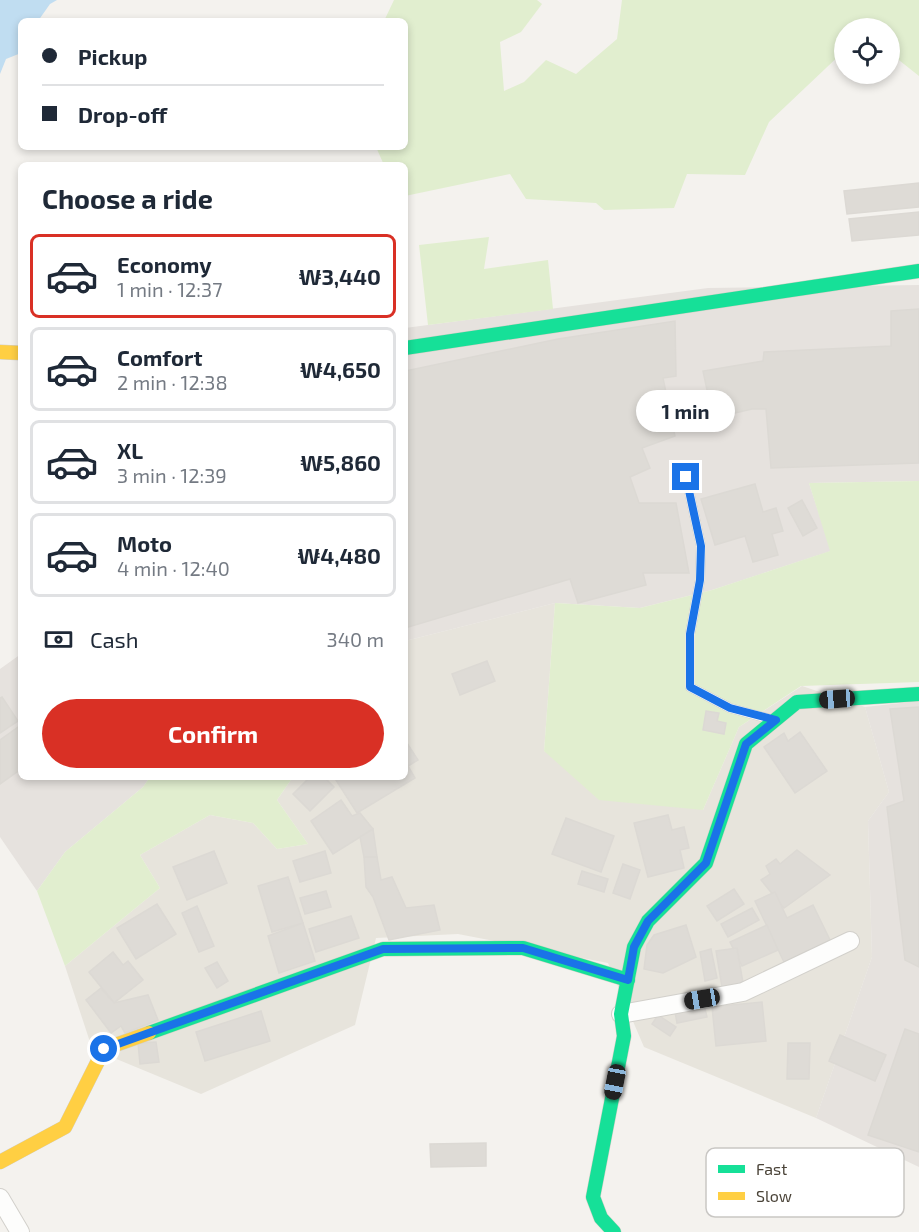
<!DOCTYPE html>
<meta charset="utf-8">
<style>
body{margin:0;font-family:"Exo 2",sans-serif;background:#f6f6f7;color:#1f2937;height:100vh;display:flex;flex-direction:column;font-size:22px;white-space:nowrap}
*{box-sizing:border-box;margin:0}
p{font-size:20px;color:#747a83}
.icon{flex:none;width:33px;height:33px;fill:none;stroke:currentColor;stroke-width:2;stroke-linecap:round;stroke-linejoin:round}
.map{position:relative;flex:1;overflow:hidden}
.sheet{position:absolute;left:18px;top:162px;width:390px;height:618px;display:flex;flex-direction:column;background:#fff;border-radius:9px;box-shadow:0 3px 9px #0003}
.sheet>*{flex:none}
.banner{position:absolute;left:18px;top:18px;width:390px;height:132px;border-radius:9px;box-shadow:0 3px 9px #0003;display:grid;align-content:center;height:132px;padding:0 24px;background:#fff}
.controls{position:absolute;left:834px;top:18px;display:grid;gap:12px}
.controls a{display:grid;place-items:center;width:66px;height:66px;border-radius:50%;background:#fff;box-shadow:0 3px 9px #0003;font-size:30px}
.end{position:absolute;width:27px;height:27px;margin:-14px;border:8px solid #1a73e8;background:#fff;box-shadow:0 0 0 3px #fff}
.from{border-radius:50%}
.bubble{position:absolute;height:42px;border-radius:21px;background:#fff;box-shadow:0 3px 9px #0003;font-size:20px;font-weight:700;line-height:42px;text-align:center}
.car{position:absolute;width:18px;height:36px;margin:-18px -9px;border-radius:8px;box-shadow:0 0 4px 2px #0007;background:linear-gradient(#222 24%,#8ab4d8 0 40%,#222 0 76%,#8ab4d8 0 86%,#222 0)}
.banner b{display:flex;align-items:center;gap:21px;height:57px;font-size:22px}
.banner b+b{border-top:2px solid #e0e1e3}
.banner i{width:15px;height:15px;background:#1f2937}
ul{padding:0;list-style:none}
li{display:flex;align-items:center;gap:18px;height:84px;margin:0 12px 9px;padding:0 12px;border:3px solid #e0e1e3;border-radius:9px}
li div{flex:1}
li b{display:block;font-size:22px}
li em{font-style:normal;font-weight:700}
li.selected{border-color:#d93025}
li>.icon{width:54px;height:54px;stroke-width:1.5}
h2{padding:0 24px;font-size:27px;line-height:72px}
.pay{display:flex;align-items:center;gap:15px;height:66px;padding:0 24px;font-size:22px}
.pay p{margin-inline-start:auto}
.action{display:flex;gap:12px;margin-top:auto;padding:12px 24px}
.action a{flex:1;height:69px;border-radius:36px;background:#d93025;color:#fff;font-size:24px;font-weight:700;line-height:69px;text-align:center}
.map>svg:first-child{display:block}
.residential{fill:#e7e4dc}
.industrial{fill:#e6e2de}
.green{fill:#e1eecf}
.water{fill:#c0ddf1}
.building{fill:#dedbd6;stroke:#dcd9d4;stroke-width:1.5}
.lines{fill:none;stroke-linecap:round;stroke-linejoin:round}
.lane-casing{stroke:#d2d0cb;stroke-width:10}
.street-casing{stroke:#d2d0cb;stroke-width:20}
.fast-casing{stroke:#d3cfc5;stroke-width:15}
.slow-casing{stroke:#d3cfc5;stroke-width:15}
.lane{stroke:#fdfdfc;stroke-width:9}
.street{stroke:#fdfdfc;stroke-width:18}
.fast{stroke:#16e098;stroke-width:14}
.slow{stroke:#ffcf43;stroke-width:14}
.route{stroke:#1a73e8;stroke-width:8}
.key{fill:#fff;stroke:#c9c7c4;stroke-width:1.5}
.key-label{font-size:16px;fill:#4b4439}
</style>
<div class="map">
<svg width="919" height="1232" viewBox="0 0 919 1232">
<rect width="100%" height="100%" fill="#f4f2ee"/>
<polygon class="residential" points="555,603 544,751 703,810 739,727 802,686 865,707 889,792 868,821 872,957 816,1118 644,1047 608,963 458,934 376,938 355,1025 201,1094 114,1058 90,1042 65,966 160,888 140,855 210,815 253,823 277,849 308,844 277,800 293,777 405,777 405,641"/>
<g class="industrial">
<polygon points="919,285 919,481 809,483 831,551 712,590 640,608 555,603 405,641 405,328 708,288"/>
<polygon points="21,654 21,777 150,777 143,787 65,852 37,891 0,837 0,669"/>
<polygon points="919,701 919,1167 816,1118 872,957 868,821 889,792 865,707"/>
</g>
<g class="green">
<polygon points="394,0 537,0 542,4 521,32 500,42 504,91 524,82 546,60 576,74 617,39 622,0 919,0 919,76 890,53 890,28 844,28 844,51 769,122 745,175 687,174 674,208 604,210 596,203 526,199 510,174 405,196 405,165 384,165 376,147 405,147 405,21 384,21"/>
<polygon points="489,237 484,269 548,260 553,309 428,325 419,245"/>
<polygon points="919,481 919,682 801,686 739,727 703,810 599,800 544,751 555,603 640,608 712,590 830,551 809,483"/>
<polygon points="150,777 293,777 277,800 308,844 277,849 253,823 210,815 140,855 160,888 65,966 37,891 65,852 143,787"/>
</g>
<polygon class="water" points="0,0 57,0 50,4 38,21 21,21 21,53 6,59 0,74"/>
<g class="building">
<polygon points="919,183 919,207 847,214 844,191"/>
<polygon points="919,212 919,235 852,241 849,219"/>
<polygon points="919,309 919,463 771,468 766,409 752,409 713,418 703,371 763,361 764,352 891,346 891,311"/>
<polygon points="675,321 676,376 663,378 675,436 642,448 650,468 630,477 639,503 676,503 689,573 643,573 646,585 578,603 570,579 405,628 405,371 558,339"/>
<polygon points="755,484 763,512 776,508 783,531 772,534 778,555 753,562 745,536 715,545 701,499"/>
<polygon points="802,500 817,528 803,536 788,508"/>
<polygon points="487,661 495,681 460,695 452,674"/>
<polygon points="2,697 18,721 0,733 0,698"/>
<polygon points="919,707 919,967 905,960 887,807 904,801 890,709"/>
<polygon points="706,711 719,713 717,721 726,723 724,734 703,730"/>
<polygon points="21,725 21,769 0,784 0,740"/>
<polygon points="800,732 827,771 795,793 764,747 784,733 788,741"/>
<polygon points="405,740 418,760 408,766 415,778 357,813 334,777 405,777"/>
<polygon points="310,777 324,777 334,787 310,811 293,794"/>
<polygon points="341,800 352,816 360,813 373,829 333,854 311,821"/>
<polygon points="668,815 672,830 684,827 689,848 680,850 684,868 648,877 634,823"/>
<polygon points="566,818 614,836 601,872 552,854"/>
<polygon points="373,829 377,857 364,857 360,837"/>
<polygon points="797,850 830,875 784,908 761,880 770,874 766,866 776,859 780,864"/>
<polygon points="214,851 227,883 187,900 173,867"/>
<polygon points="325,851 331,873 300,882 293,861"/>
<polygon points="364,857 377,857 381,880 392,877 406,908 434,905 440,930 389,940 373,897 366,887"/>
<polygon points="623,864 640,870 630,899 613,893"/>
<polygon points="582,871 608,879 604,892 578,884"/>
<polygon points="288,877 303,923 272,932 258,886"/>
<polygon points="734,889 744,904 717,921 707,906"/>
<polygon points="326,891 331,907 305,914 300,898"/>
<polygon points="775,892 787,918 813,905 830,940 784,962 755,901"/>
<polygon points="157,904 176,934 136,959 117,928"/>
<polygon points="197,906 214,946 199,952 182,913"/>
<polygon points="752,908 759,920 728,937 721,924"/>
<polygon points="351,916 359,938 316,952 309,929"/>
<polygon points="303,923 315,961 279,973 268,936"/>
<polygon points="686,925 696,957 663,973 644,969 647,945 654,935"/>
<polygon points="767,925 778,950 742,966 730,942"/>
<polygon points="737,948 743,983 722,987 716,951"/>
<polygon points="711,949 717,978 705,981 700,952"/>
<polygon points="113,952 123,965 128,961 143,980 114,1003 89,972"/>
<polygon points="217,962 228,981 217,988 205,968"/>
<polygon points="101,988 114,1003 148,995 158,1020 125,1033 121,1026 111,1033 86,1000"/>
<polygon points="762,1002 766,1041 716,1046 712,1007"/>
<polygon points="704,1005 707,1017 677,1023 675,1012"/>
<polygon points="261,1011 270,1041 205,1061 196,1032"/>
<polygon points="658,1015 676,1027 670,1036 652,1024"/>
<polygon points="905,1029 919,1034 919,1152 868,1135"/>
<polygon points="840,1035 886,1055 875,1081 829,1061"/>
<polygon points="156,1042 159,1062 140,1064 138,1043"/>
<polygon points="788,1043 810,1043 809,1079 787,1079"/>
<polygon points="486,1143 486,1166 431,1167 430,1144"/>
</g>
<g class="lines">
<g class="lane-casing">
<polyline id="lane" points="686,477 701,546 700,580 690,634 690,687 730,708 770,719"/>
</g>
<g class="street-casing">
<g id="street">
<polyline points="621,1014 743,992 850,941"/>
<polyline points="0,1198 20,1232"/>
</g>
</g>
<g class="fast-casing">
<g id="fast">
<polyline points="405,348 919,271"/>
<polyline points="149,1033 383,949 523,948 628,980"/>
<polyline points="614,1232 601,1218 593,1197 624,1036 621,1014 634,947 648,921 706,863 746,744 797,702 919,694"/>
</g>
</g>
<g class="slow-casing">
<g id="slow">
<polyline points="0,352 21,353"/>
<polyline points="0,1162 65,1127 104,1049 149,1033"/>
</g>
</g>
<use href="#lane" class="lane"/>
<use href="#street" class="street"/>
<use href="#fast" class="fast"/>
<use href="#slow" class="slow"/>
</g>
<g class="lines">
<polyline class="route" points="104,1049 383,949 523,948 628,980 634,947 648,921 706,863 746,744 776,720 730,708 690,687 690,634 700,580 701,546 686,477"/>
</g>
<rect x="706" y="1148" width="198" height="69" rx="9" class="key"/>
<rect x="718" y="1165" width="27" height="8" fill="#16e098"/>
<rect x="718" y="1192" width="27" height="8" fill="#ffcf43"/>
<g class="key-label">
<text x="756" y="1175">Fast</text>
<text x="756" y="1202">Slow</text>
</g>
</svg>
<div class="controls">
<a><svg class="icon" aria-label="locate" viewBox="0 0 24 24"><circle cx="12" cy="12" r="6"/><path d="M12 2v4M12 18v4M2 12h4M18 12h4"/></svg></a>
</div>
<i class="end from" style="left:104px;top:1049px"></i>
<i class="end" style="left:686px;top:477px"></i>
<div class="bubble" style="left:636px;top:390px;width:99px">1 min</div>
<i class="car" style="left:837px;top:699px;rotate:266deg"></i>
<i class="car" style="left:702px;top:999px;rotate:260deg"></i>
<i class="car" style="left:615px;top:1082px;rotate:191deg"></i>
<div class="banner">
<b><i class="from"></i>Pickup</b>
<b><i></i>Drop-off</b>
</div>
<section class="sheet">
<h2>Choose a ride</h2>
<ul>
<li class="selected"><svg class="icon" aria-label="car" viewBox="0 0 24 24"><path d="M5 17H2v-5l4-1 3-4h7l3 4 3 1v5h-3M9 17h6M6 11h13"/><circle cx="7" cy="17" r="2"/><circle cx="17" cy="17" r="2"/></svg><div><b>Economy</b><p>1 min · 12:37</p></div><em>₩3,440</em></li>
<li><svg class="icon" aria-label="car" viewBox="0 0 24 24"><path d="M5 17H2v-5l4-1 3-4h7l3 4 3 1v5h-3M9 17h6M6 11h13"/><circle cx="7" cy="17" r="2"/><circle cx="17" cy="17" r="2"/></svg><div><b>Comfort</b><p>2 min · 12:38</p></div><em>₩4,650</em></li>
<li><svg class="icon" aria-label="car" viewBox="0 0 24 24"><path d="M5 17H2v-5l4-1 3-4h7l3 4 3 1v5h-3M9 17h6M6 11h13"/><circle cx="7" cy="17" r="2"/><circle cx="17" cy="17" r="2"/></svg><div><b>XL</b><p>3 min · 12:39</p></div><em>₩5,860</em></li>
<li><svg class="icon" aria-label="car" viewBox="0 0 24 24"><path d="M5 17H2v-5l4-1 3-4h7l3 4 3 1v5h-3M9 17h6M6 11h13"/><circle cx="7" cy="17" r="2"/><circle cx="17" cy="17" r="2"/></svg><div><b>Moto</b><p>4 min · 12:40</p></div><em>₩4,480</em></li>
</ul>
<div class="pay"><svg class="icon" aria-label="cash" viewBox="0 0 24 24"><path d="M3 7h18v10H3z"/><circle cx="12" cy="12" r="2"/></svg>Cash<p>340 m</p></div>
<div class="action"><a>Confirm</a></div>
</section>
</div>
